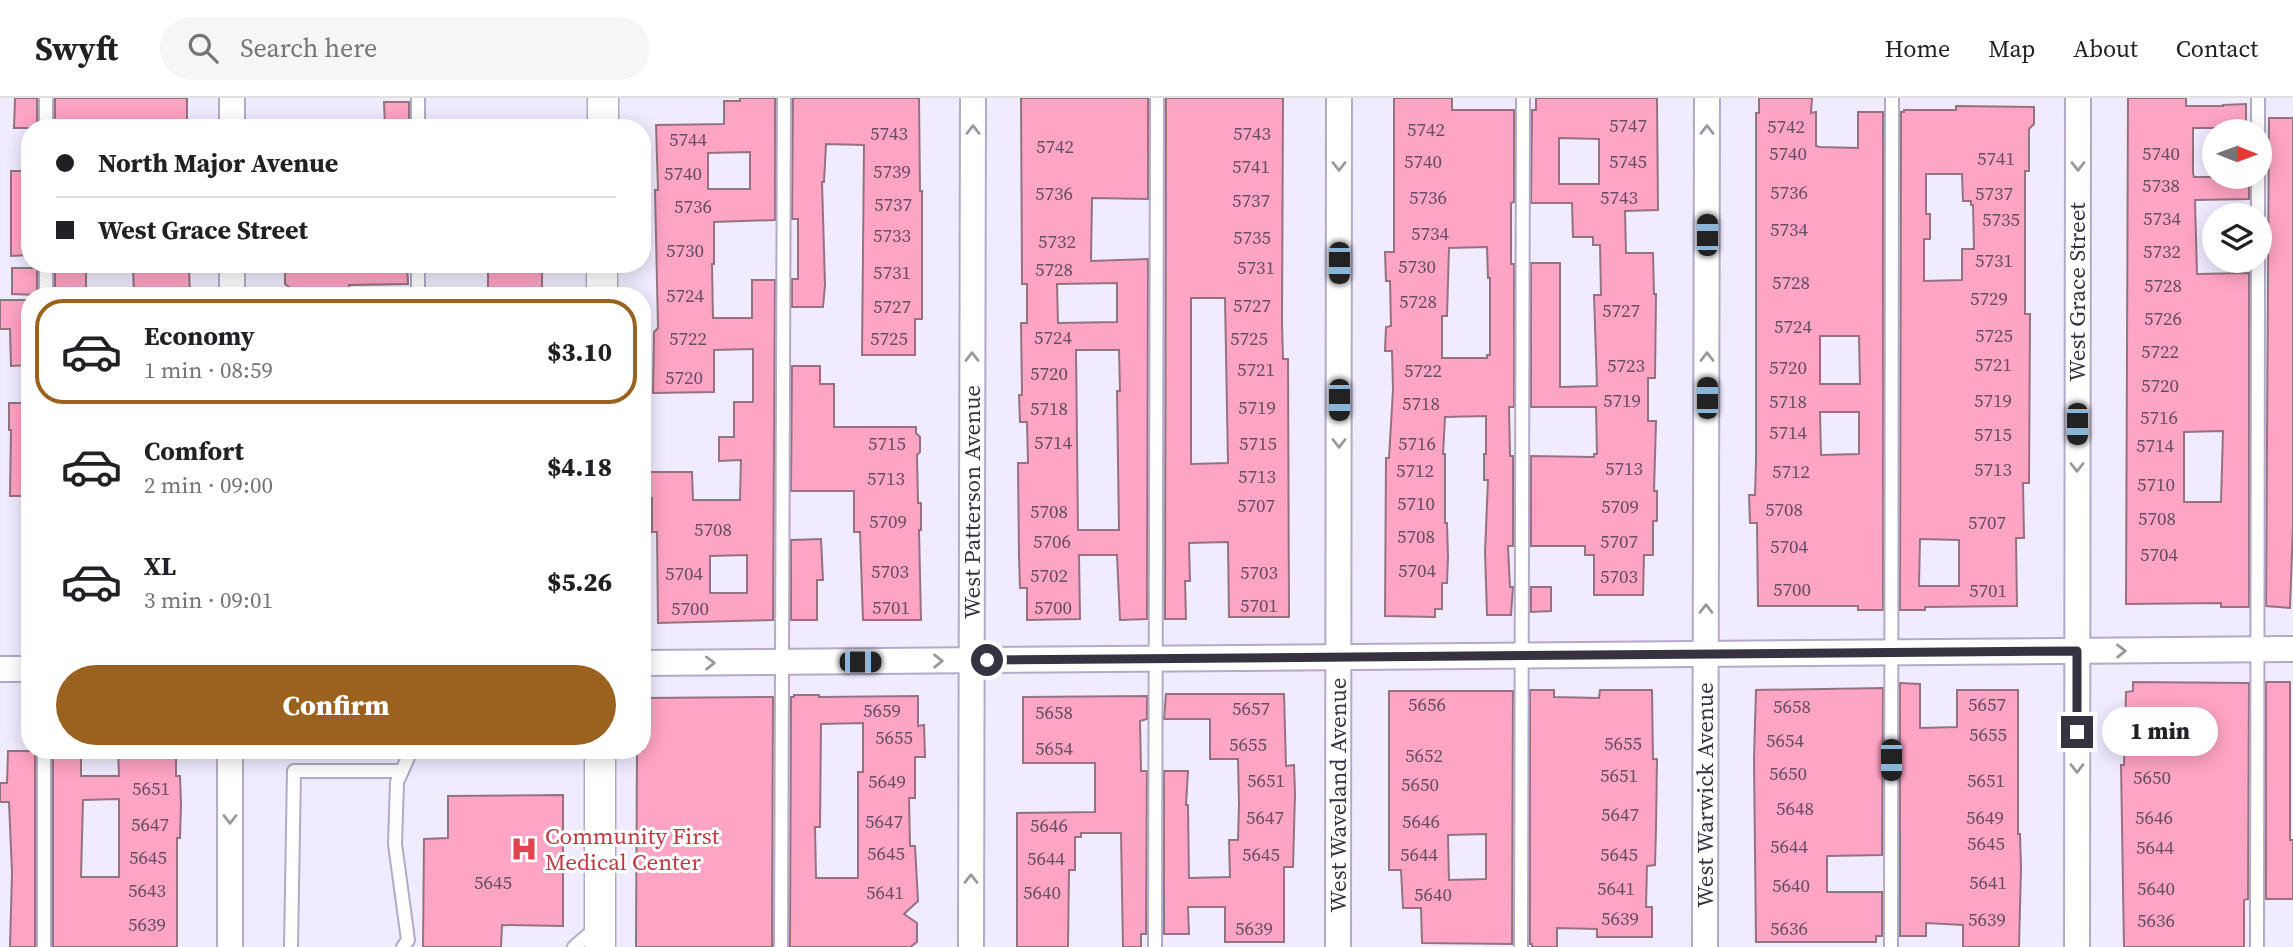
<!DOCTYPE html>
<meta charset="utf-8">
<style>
body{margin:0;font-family:"Source Serif 4",serif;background:#f6f6f6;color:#202124;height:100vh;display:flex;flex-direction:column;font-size:26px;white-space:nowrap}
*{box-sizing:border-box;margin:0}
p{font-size:23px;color:#757577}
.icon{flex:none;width:38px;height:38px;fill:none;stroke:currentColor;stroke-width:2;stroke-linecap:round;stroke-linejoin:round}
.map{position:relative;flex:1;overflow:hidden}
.panel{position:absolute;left:21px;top:189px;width:630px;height:472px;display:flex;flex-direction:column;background:#fff;border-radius:28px;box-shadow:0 4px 18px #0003}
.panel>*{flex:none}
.top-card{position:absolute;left:21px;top:21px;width:630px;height:154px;border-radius:28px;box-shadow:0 4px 18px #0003;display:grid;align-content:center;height:154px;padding:0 35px;background:#fff}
.needle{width:46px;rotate:91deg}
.controls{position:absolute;left:2202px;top:21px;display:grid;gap:14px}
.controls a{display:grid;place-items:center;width:70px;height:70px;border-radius:50%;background:#fff;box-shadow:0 4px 18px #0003;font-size:35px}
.end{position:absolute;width:32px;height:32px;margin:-16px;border:9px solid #36323f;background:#fff;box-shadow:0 0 0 4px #fff}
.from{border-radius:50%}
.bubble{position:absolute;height:49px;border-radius:24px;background:#fff;box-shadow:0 4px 18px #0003;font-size:23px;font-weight:800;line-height:49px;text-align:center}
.car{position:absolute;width:21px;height:42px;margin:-21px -10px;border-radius:9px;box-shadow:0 0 5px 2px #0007;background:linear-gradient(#222 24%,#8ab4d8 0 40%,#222 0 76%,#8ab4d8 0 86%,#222 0)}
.top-card b{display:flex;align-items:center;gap:24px;height:66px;font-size:26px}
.top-card b+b{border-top:2px solid #e0e0e0}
.top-card i{width:18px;height:18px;background:#202124}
ul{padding:12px 0 0;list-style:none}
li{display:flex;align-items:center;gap:21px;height:105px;margin:0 14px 10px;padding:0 21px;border:4px solid transparent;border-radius:28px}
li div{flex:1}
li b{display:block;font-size:26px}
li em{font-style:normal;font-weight:800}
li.active{border-color:#9a621e}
li>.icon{width:63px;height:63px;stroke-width:1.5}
.button{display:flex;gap:14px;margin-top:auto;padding:14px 35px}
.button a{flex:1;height:80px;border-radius:42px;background:#9a621e;color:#fff;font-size:28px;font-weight:800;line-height:80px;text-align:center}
header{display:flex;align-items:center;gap:42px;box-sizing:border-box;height:98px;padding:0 35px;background:#fff;border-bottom:2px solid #e0e0e0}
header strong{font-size:33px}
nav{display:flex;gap:38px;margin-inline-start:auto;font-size:24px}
.search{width:490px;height:63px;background:#f6f6f6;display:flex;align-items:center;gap:18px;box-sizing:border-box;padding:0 24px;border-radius:38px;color:#757577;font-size:26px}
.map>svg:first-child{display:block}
.building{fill:#fea4c4;stroke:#95737e;stroke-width:2;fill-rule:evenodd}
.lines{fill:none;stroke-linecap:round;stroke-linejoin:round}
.service-casing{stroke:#b3a9c8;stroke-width:16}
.minor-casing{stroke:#b3a9c8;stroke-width:28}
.tertiary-casing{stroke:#b3a9c8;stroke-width:33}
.service{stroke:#fff;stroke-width:12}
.minor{stroke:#fff;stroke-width:24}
.tertiary{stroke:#fff;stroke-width:30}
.oneway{stroke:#9a989f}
.route{stroke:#36323f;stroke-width:9}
.labels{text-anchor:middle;stroke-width:6;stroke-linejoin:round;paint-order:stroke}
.number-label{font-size:19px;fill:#684e60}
.street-label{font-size:23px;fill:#36323f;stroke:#fff}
.health-label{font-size:23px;fill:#be3a42;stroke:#fff;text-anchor:start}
</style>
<header>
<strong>Swyft</strong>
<div class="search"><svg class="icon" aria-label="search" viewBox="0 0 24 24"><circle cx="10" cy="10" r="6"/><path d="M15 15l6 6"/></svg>Search here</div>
<nav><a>Home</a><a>Map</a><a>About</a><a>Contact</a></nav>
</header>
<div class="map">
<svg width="2293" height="849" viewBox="0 0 2293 849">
<rect width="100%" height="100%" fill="#f1ebff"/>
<g class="building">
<polygon points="15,0 37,0 37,30 14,30"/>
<rect x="55" y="0" width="132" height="30"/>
<path d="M740 0H775V122L714 124V166H712L713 220H752V182H775L773 522 658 525 657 434H652V400H642V374H692L693 402H740L741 362 719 363V339H734V304H753V251L714 252V294L653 295 654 234 658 230 655 92H658L656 27 724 26V3H740ZM750 54V91H708V55ZM747 457V495H710V458Z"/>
<polygon points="793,0 919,0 920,93 922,93 922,221 915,221 915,257 862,257 864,47 826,46 824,84 822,84 825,187 823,209 792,209 792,181 798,181 798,121 792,121"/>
<path d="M1021 0H1148V101L1092 100 1091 163 1148 161 1147 521 1120 522 1117 457H1079L1080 521 1027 522V490H1020L1019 458 1018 365H1028L1027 324H1020L1019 297H1022L1021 225H1027V186H1022ZM1117 185V224L1058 225 1057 186ZM1076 252H1119L1120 293H1117L1119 432H1078Z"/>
<path d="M1166 0H1283L1282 224 1283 261H1288L1289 519H1229L1228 444 1189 445 1190 483H1185L1186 521H1165ZM1191 200H1225L1228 365 1191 366Z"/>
<path d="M1394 0H1452V12H1514V104L1511 105V166H1514V309H1509L1510 358H1513V448H1508L1510 489H1513L1511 517H1487L1485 454 1488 382H1484V356H1486V318L1445 319 1443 356H1445V425H1447L1448 459 1447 485H1442V511H1435V519L1385 518 1386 360H1389L1393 292 1392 253H1385L1386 229 1391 228 1390 183H1386L1385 154H1394ZM1487 149 1488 180H1490V257H1487V260H1442V218H1447L1449 150Z"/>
<path d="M1536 0H1657L1658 112 1625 113 1626 155H1653L1654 196H1656L1655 280H1648V323H1656L1654 393H1657V423H1653V457H1644L1643 497H1594V457H1585V448H1531V358L1594 359V356H1597L1596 309H1531V165H1560V289L1597 288 1594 197H1601L1600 147H1593V139H1573L1572 105H1531L1532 12H1536ZM1559 40 1599 41V86H1559Z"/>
<path d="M1759 0H1812L1811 15 1816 14V48L1820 49 1858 50V14H1883V512H1858V508H1758L1757 425H1750L1749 397H1755L1756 364V15H1759ZM1820 238H1859L1860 286H1820ZM1820 314H1859V356L1821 357Z"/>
<path d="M2128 0H2186V8H2223V7L2246 6V30H2193V75L2194 79H2249V101L2195 102 2197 176 2249 175V509H2221V505L2126 506ZM2223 333 2221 404H2184V334Z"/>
<polygon points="384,4 409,4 409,29 385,29"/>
<path d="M1956 8 2034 9V26L2029 31V73H2025V216H2030L2029 385H2023L2024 440H2016L2017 508 1925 509V512H1900L1901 14H1904V12H1956ZM1926 76H1962L1963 103H1971V107H1973L1974 151H1962V182L1924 183V141H1930V116H1926ZM1920 441 1959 442V488H1919Z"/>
<polygon points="2269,20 2293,20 2293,428 2290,510 2266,508"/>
<polygon points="11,73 30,73 30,157 11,158"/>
<polygon points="285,166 407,166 408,186 349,187 349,196 289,196 289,189 285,186"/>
<rect x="488" y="166" width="54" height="26"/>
<polygon points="189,169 190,197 134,197 133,170"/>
<polygon points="12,170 37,170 37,197 12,196"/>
<polygon points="86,173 86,197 55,197 55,174"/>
<polygon points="0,202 30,202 30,267 11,268 10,231 0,231"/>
<polygon points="792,268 820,268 820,286 834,286 834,329 916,329 916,335 920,339 920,354 917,357 918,405 921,405 921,432 919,432 921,522 863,522 860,434 854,434 854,393 791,393"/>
<polygon points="9,305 30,305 30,398 10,398 11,332 9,332"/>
<polygon points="821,441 823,482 817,482 817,522 791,522 791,442"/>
<polygon points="1531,489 1551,489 1551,513 1531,514"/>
<polygon points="2133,584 2249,585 2248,801 2244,802 2244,849 2124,849 2121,667 2124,667 2126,594 2133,593"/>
<polygon points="2266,584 2290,584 2290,742 2293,742 2293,801 2266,801"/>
<polygon points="1900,585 1920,586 1920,630 1957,629 1957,592 2018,592 2018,736 2020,736 2021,769 2019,849 1963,849 1963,827 1926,825 1926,838 1900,838"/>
<polygon points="1883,590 1882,757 1827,758 1827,794 1882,794 1882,838 1876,838 1876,844 1756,844 1754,660 1756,592"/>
<polygon points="1530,592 1554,592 1554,599 1599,600 1600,592 1652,592 1653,661 1657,661 1656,730 1655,767 1647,768 1646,809 1652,809 1652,839 1597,839 1597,831 1557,830 1557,849 1532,849 1532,846 1530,846"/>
<path d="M1389 593H1513L1512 846 1422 845 1421 810H1403L1401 772H1389ZM1486 736V781L1449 782 1448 737Z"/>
<polygon points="1166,596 1284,596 1286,668 1294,667 1295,696 1293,769 1284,769 1284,844 1225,844 1225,809 1188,809 1189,836 1164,836 1164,673 1188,673 1186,707 1188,707 1189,780 1230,779 1229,742 1238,742 1239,706 1238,661 1210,661 1210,621 1164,621"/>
<path d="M794 597H819V599L918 598V628L924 627 925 659H915V700H909L910 748H915L918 803 904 816 917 825V844L910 849H790L791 599H794ZM863 625V674H858V780H816L815 729H820L821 626Z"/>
<polygon points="1147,598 1147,621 1140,623 1141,673 1147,673 1146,836 1141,836 1141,849 1123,849 1121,735 1081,735 1081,739 1075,739 1075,772 1069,772 1068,849 1017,849 1017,715 1095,714 1095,665 1023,665 1023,599"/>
<polygon points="773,599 772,849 636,849 637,653 642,653 642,600"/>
<polygon points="8,653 35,653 35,849 10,849 12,775 9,704 0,704 0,685 7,685"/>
<path d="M53 653H81V678H119L118 653H176V678H180L181 707 180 740H177V849H53ZM119 701V779H81L83 702Z"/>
<polygon points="563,697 563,828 502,827 501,849 423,849 424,741 448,740 448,698"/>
</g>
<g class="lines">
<g class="service-casing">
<g id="service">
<polyline points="46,30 46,0"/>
<polyline points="418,30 418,0"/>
<polyline points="2258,33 2258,0"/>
<polyline points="2258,117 2258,79"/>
<polyline points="46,198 46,166"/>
<polyline points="418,198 418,166"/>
<polyline points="44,849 44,653"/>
<polyline points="291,849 294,673 402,673"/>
<polyline points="403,849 408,842 395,746 397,684 411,653"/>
<polyline points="574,849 597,829"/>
<polyline points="781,849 784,0"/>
<polyline points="1155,849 1157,0"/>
<polyline points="1521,849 1523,0"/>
<polyline points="1891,849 1892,0"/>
<polyline points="2257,849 2258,163"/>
</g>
</g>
<g class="minor-casing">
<g id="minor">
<polyline points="232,30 232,0"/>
<polyline points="232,198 232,166"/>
<polyline points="642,565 2293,551"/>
<polyline points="0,571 30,571"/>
<polyline points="230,849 230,653"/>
<polyline points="971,849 973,0"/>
<polyline points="1338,849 1339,0"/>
<polyline points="1705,849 1707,0"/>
<polyline points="2077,849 2078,0"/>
</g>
</g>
<g class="tertiary-casing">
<g id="tertiary">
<polyline points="603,30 603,0"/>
<polyline points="602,198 602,166"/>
<polyline points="600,849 600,653"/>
</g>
</g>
<use href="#service" class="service"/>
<use href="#minor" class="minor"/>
<use href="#tertiary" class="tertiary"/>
</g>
<defs><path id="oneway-chevron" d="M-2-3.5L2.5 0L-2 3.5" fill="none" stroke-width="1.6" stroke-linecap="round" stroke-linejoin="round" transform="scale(1.75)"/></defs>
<g class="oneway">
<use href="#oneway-chevron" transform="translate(973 32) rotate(-90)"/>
<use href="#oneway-chevron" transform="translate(1707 32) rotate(-90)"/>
<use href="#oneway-chevron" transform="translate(1339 68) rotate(90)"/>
<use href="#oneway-chevron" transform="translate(2078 68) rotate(90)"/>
<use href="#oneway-chevron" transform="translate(972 259) rotate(-90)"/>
<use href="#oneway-chevron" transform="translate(1707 259) rotate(-90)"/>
<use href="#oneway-chevron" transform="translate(1339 345) rotate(90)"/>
<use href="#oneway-chevron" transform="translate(2077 369) rotate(90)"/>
<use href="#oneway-chevron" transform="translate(1706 511) rotate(-90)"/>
<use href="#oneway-chevron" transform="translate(2121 553) rotate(-1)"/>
<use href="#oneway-chevron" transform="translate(938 563) rotate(-1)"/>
<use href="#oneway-chevron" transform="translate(710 565) rotate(-1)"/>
<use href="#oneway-chevron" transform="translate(2077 670) rotate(90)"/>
<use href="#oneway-chevron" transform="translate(230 721) rotate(90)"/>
<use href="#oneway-chevron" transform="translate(971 781) rotate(-90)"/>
</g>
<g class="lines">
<polyline class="route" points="987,562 2077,553 2077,634"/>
</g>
<defs>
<g id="hospital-bare" transform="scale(2.1)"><path d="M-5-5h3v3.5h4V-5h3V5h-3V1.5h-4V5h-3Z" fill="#e0444e" stroke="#fff" stroke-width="2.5" paint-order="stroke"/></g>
</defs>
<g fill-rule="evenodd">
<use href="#hospital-bare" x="524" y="751"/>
</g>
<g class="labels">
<g class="number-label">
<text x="1628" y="34">5747</text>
<text x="1786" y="35">5742</text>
<text x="1426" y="38">5742</text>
<text x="889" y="42">5743</text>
<text x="1252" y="42">5743</text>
<text x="688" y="48">5744</text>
<text x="1055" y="55">5742</text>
<text x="1788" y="62">5740</text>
<text x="2161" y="62">5740</text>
<text x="1996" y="67">5741</text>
<text x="1423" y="70">5740</text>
<text x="1628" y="70">5745</text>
<text x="1251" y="75">5741</text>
<text x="892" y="80">5739</text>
<text x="683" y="82">5740</text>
<text x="2161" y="94">5738</text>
<text x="1789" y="101">5736</text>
<text x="1054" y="102">5736</text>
<text x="1994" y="102">5737</text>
<text x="1428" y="106">5736</text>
<text x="1619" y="106">5743</text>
<text x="1251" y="109">5737</text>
<text x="893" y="113">5737</text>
<text x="693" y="115">5736</text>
<text x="2162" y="127">5734</text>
<text x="2001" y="128">5735</text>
<text x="1789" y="138">5734</text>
<text x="1430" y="142">5734</text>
<text x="892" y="144">5733</text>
<text x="1252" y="146">5735</text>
<text x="1057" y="150">5732</text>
<text x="685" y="159">5730</text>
<text x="2162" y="160">5732</text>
<text x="1994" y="169">5731</text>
<text x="1417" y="175">5730</text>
<text x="1256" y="176">5731</text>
<text x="1054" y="178">5728</text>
<text x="892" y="181">5731</text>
<text x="1791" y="191">5728</text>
<text x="2163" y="194">5728</text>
<text x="685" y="204">5724</text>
<text x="1989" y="207">5729</text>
<text x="1418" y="210">5728</text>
<text x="1252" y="214">5727</text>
<text x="892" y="215">5727</text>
<text x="1621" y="219">5727</text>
<text x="2163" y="227">5726</text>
<text x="1793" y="235">5724</text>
<text x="1994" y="244">5725</text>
<text x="1053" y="246">5724</text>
<text x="688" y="247">5722</text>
<text x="889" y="247">5725</text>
<text x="1249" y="247">5725</text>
<text x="2160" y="260">5722</text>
<text x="1993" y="273">5721</text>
<text x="1626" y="274">5723</text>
<text x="1788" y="276">5720</text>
<text x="1256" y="278">5721</text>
<text x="1423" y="279">5722</text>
<text x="1049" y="282">5720</text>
<text x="684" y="286">5720</text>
<text x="2160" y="294">5720</text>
<text x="1622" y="309">5719</text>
<text x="1993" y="309">5719</text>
<text x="1788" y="310">5718</text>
<text x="1421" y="312">5718</text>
<text x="1257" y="316">5719</text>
<text x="1049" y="317">5718</text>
<text x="2159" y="326">5716</text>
<text x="1788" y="341">5714</text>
<text x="1993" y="343">5715</text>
<text x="1053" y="351">5714</text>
<text x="887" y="352">5715</text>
<text x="1258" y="352">5715</text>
<text x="1417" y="352">5716</text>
<text x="2155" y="354">5714</text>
<text x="1624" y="377">5713</text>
<text x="1993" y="378">5713</text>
<text x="1415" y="379">5712</text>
<text x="1791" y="380">5712</text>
<text x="1257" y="385">5713</text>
<text x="886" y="387">5713</text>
<text x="2156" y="393">5710</text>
<text x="1416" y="412">5710</text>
<text x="1256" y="414">5707</text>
<text x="1620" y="415">5709</text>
<text x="1784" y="418">5708</text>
<text x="1049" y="420">5708</text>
<text x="2157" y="427">5708</text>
<text x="888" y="430">5709</text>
<text x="1987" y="431">5707</text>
<text x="713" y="438">5708</text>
<text x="1416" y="445">5708</text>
<text x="1052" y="450">5706</text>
<text x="1619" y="450">5707</text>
<text x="1789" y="455">5704</text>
<text x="2159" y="463">5704</text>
<text x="1417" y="479">5704</text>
<text x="890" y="480">5703</text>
<text x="1259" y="481">5703</text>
<text x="684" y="482">5704</text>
<text x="1049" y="484">5702</text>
<text x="1619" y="485">5703</text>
<text x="1792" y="498">5700</text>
<text x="1988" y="499">5701</text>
<text x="1259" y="514">5701</text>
<text x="891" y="516">5701</text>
<text x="1053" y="516">5700</text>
<text x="690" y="517">5700</text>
<text x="1427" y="613">5656</text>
<text x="1987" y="613">5657</text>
<text x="1792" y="615">5658</text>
<text x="1251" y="617">5657</text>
<text x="882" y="619">5659</text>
<text x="1054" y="621">5658</text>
<text x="1988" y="643">5655</text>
<text x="894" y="646">5655</text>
<text x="1785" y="649">5654</text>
<text x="1623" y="652">5655</text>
<text x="1248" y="653">5655</text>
<text x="1054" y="657">5654</text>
<text x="1424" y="664">5652</text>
<text x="1788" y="682">5650</text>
<text x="1619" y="684">5651</text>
<text x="2152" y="686">5650</text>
<text x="1266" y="689">5651</text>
<text x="1986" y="689">5651</text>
<text x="887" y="690">5649</text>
<text x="1420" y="693">5650</text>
<text x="151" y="697">5651</text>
<text x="1795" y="717">5648</text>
<text x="1620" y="723">5647</text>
<text x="1265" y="726">5647</text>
<text x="1985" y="726">5649</text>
<text x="2154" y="726">5646</text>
<text x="884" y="730">5647</text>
<text x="1421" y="730">5646</text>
<text x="150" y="733">5647</text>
<text x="1049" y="734">5646</text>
<text x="1986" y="752">5645</text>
<text x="1789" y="755">5644</text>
<text x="2155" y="756">5644</text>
<text x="886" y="762">5645</text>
<text x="1261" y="763">5645</text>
<text x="1419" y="763">5644</text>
<text x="1619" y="763">5645</text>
<text x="148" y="766">5645</text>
<text x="1046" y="767">5644</text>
<text x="493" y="791">5645</text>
<text x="1988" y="791">5641</text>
<text x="1791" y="794">5640</text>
<text x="1616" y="797">5641</text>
<text x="2156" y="797">5640</text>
<text x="147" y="799">5643</text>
<text x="885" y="801">5641</text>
<text x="1042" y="801">5640</text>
<text x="1433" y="803">5640</text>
<text x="1620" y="827">5639</text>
<text x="1987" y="828">5639</text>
<text x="2156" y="829">5636</text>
<text x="147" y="833">5639</text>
<text x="1254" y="837">5639</text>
<text x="1789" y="837">5636</text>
</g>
<g class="street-label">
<text transform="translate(2077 194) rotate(-90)" y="8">West Grace Street</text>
<text transform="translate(972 404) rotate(-90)" y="8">West Patterson Avenue</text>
<text transform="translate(1338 697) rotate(-90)" y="8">West Waveland Avenue</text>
<text transform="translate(1705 697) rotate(-90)" y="8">West Warwick Avenue</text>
</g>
<g class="health-label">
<text x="545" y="746">Community First<tspan x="545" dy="26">Medical Center</tspan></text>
</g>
</g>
</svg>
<div class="controls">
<a><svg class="needle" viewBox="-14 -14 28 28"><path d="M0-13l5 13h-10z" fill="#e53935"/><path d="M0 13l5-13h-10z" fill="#757577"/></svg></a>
<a><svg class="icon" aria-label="layers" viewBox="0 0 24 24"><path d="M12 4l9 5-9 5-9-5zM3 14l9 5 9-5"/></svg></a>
</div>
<i class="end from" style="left:987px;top:562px"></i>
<i class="end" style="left:2077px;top:634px"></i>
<div class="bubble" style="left:2102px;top:609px;width:116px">1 min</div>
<i class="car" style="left:1707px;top:137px;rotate:0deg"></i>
<i class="car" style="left:1339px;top:165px;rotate:180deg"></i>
<i class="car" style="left:1707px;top:300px;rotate:0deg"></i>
<i class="car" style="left:1339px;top:302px;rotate:180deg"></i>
<i class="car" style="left:2077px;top:326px;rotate:180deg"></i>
<i class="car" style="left:860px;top:564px;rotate:90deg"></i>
<i class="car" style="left:1891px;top:662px;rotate:180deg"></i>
<div class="top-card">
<b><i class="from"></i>North Major Avenue</b>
<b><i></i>West Grace Street</b>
</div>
<section class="panel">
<ul>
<li class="active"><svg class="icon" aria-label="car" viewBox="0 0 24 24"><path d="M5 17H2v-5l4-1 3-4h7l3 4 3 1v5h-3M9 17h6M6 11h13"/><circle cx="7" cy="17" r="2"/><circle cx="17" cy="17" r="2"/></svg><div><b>Economy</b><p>1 min · 08:59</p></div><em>$3.10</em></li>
<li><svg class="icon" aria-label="car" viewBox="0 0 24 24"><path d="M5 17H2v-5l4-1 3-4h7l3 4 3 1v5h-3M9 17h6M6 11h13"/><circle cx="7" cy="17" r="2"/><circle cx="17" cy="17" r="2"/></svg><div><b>Comfort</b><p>2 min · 09:00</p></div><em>$4.18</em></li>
<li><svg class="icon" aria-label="car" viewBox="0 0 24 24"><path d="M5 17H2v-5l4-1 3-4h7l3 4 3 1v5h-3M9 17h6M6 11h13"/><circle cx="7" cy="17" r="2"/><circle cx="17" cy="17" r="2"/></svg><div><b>XL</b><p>3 min · 09:01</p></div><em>$5.26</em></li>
</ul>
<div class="button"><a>Confirm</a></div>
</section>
</div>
